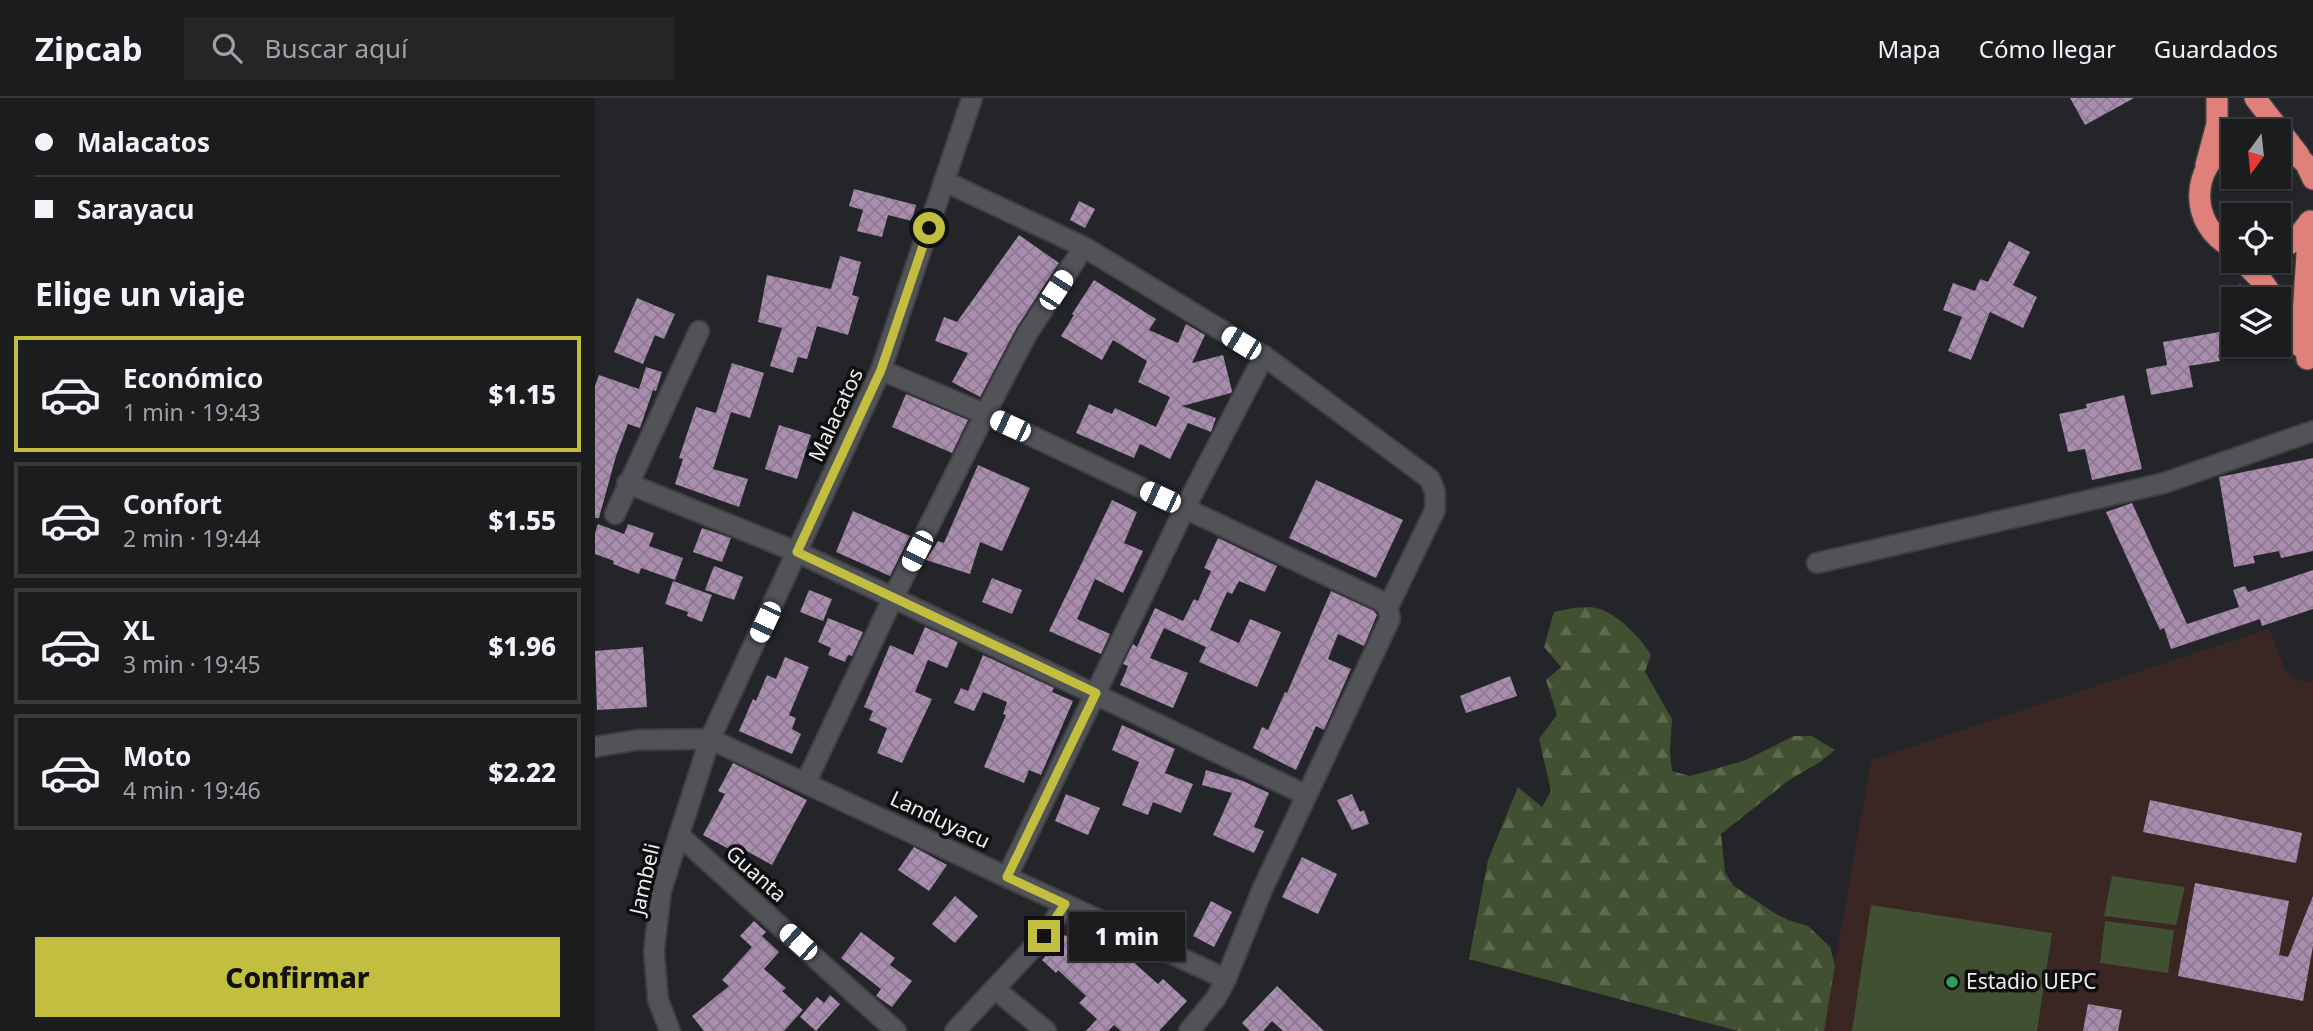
<!DOCTYPE html>
<html lang="es">
<meta charset="utf-8">
<style>
body{margin:0;font-family:"Noto Sans",sans-serif;background:#242527;color:#f1f3f6;height:100vh;display:flex;flex-direction:column;font-size:26px;white-space:nowrap}
*{box-sizing:border-box;margin:0}
p{font-size:23px;color:#a0a1a4}
.icon{flex:none;width:38px;height:38px;fill:none;stroke:currentColor;stroke-width:2;stroke-linecap:round;stroke-linejoin:round}
.map{position:relative;flex:1;overflow:hidden}
.panel{display:flex;flex-direction:column;background:#1b1c1e;width:595px}
.panel>*{flex:none}
.banner{display:grid;align-content:center;height:154px;padding:0 35px;background:#1b1c1e}
.needle{width:46px;rotate:195deg}
.fabs{position:absolute;left:1626px;top:21px;display:grid;gap:14px}
.fabs a{display:grid;place-items:center;width:70px;height:70px;border-radius:0px;background:#1b1c1e;box-shadow:0 2px 5px #0004,0 0 0 2px #393a3c;font-size:35px}
.end{position:absolute;width:32px;height:32px;margin:-16px;border:9px solid #c1be40;background:#111;box-shadow:0 0 0 4px #111}
.from{border-radius:50%}
.bubble{position:absolute;height:49px;border-radius:0px;background:#1b1c1e;box-shadow:0 2px 5px #0004,0 0 0 2px #393a3c;font-size:23px;font-weight:800;line-height:49px;text-align:center}
.car{position:absolute;width:21px;height:42px;margin:-21px -10px;border-radius:9px;box-shadow:0 0 5px 2px #0007;background:linear-gradient(#fff 24%,#345 0 40%,#fff 0 76%,#345 0 86%,#fff 0)}
.banner b{display:flex;align-items:center;gap:24px;height:66px;font-size:26px}
.banner b+b{border-top:2px solid #393a3c}
.banner i{width:18px;height:18px;background:#f1f3f6}
ul{padding:0;list-style:none}
li{display:flex;align-items:center;gap:21px;height:116px;margin:0 14px 10px;padding:0 21px;border:4px solid #393a3c;border-radius:0px}
li div{flex:1}
li b{display:block;font-size:26px}
li em{font-style:normal;font-weight:800}
li.current{border-color:#c1be40}
li>.icon{width:63px;height:63px;stroke-width:1.5}
h2{padding:0 35px;font-size:32px;line-height:84px}
.primary-button{display:flex;gap:14px;margin-top:auto;padding:14px 35px}
.primary-button a{flex:1;height:80px;border-radius:0px;background:#c1be40;color:#111;font-size:28px;font-weight:800;line-height:80px;text-align:center}
header{display:flex;align-items:center;gap:42px;box-sizing:border-box;height:98px;padding:0 35px;background:#1b1c1e;border-bottom:2px solid #393a3c}
header strong{font-size:33px}
nav{display:flex;gap:38px;margin-inline-start:auto;font-size:24px}
.search{width:490px;height:63px;background:#242527;display:flex;align-items:center;gap:18px;box-sizing:border-box;padding:0 24px;border-radius:0px;color:#a0a1a4;font-size:26px}
main{display:flex;flex:1;min-height:0}
.map>svg:first-child{display:block}
.education{fill:#3a2723}
.green{fill:#415030}
.forest{fill:url(#forest-firs)}
.building{fill:url(#building-cross-hatch)}
.lines{fill:none;stroke-linecap:round;stroke-linejoin:round}
.street-casing{stroke:#3f3f42;stroke-width:23}
.highway-casing{stroke:#3f3f42;stroke-width:24}
.street{stroke:#525357;stroke-width:19}
.highway{stroke:#df817a;stroke-width:21}
.route{stroke:#c1be40;stroke-width:9}
.leisure-dot{fill:#2e9e5b;stroke:#0e0e10;stroke-width:2.5}
.labels{text-anchor:middle;stroke-width:7;stroke-linejoin:round;paint-order:stroke}
.street-label{font-size:21px;fill:#ededf0;stroke:#0e0e10}
.poi-label{font-size:21px;fill:#ededf0;stroke:#0e0e10;text-anchor:start}
</style>
<header>
<strong>Zipcab</strong>
<div class="search"><svg class="icon" aria-label="search" viewBox="0 0 24 24"><circle cx="10" cy="10" r="6"/><path d="M15 15l6 6"/></svg>Buscar aquí</div>
<nav><a>Mapa</a><a>Cómo llegar</a><a>Guardados</a></nav>
</header>
<main>
<section class="panel">
<div class="banner">
<b><i class="from"></i>Malacatos</b>
<b><i></i>Sarayacu</b>
</div>
<h2>Elige un viaje</h2>
<ul>
<li class="current"><svg class="icon" aria-label="car" viewBox="0 0 24 24"><path d="M5 17H2v-5l4-1 3-4h7l3 4 3 1v5h-3M9 17h6M6 11h13"/><circle cx="7" cy="17" r="2"/><circle cx="17" cy="17" r="2"/></svg><div><b>Económico</b><p>1 min · 19:43</p></div><em>$1.15</em></li>
<li><svg class="icon" aria-label="car" viewBox="0 0 24 24"><path d="M5 17H2v-5l4-1 3-4h7l3 4 3 1v5h-3M9 17h6M6 11h13"/><circle cx="7" cy="17" r="2"/><circle cx="17" cy="17" r="2"/></svg><div><b>Confort</b><p>2 min · 19:44</p></div><em>$1.55</em></li>
<li><svg class="icon" aria-label="car" viewBox="0 0 24 24"><path d="M5 17H2v-5l4-1 3-4h7l3 4 3 1v5h-3M9 17h6M6 11h13"/><circle cx="7" cy="17" r="2"/><circle cx="17" cy="17" r="2"/></svg><div><b>XL</b><p>3 min · 19:45</p></div><em>$1.96</em></li>
<li><svg class="icon" aria-label="car" viewBox="0 0 24 24"><path d="M5 17H2v-5l4-1 3-4h7l3 4 3 1v5h-3M9 17h6M6 11h13"/><circle cx="7" cy="17" r="2"/><circle cx="17" cy="17" r="2"/></svg><div><b>Moto</b><p>4 min · 19:46</p></div><em>$2.22</em></li>
</ul>
<div class="primary-button"><a>Confirmar</a></div>
</section>
<div class="map">
<svg width="1718" height="933" viewBox="0 0 1718 933">
<defs>
<pattern id="forest-firs" width="22" height="20" patternUnits="userSpaceOnUse" patternTransform="scale(1.75)"><rect width="22" height="20" fill="#415030"/><path d="M5 1l3.5 6h-7zM16 11l3.5 6h-7z" fill="#5d6a4e"/></pattern>
<pattern id="building-cross-hatch" width="8" height="8" patternUnits="userSpaceOnUse" patternTransform="scale(1.75)"><rect width="8" height="8" fill="#a98daf"/><path d="M0 0l8 8M0 8l8-8" fill="none" stroke="#8c7890"/></pattern>
</defs>
<rect width="100%" height="100%" fill="#242528"/>
<polygon class="education" points="1674,531 1691,573 1708,584 1718,582 1718,933 1228,933 1276,662"/>
<g class="green">
<polygon points="1517,778 1590,789 1581,827 1509,818"/>
<polygon points="1276,807 1457,835 1442,933 1257,933"/>
<polygon points="1510,823 1579,832 1573,875 1505,865"/>
</g>
<path class="forest" d="M978 510C985 510 994 508 1001 510 1021 514 1046 540 1056 557L1050 574 1077 621 1075 654 1077 673 1095 678 1120 671 1151 662 1199 638H1217L1240 652 1225 664 1194 682 1126 736 1130 775 1139 788 1178 814 1193 822 1213 828 1235 849 1240 867 1229 933H1143L874 861 893 762 923 689 947 709 956 693 944 641 962 617 951 582 966 569 949 549 959 514Z"/>
<g class="building">
<polygon points="1475,0 1539,0 1490,27"/>
<polygon points="259,91 321,107 317,123 293,117 287,139 262,133 268,112 254,108"/>
<polygon points="484,103 500,111 490,130 475,122"/>
<polygon points="424,137 464,165 422,229 385,299 357,284 373,255 340,243 349,219 362,224"/>
<polygon points="1414,143 1435,154 1418,187 1442,199 1428,230 1395,214 1376,262 1353,253 1367,219 1348,212 1358,185 1380,193 1385,181 1393,184"/>
<polygon points="245,158 266,164 257,197 264,199 253,237 222,228 212,261 203,259 198,275 175,268 187,230 163,224 172,177 236,191"/>
<polygon points="499,182 561,221 554,232 583,245 591,226 610,237 597,265 628,257 637,293 636,295 587,308 621,320 616,334 593,325 575,361 545,346 539,360 481,335 494,306 517,316 520,310 561,329 575,299 543,284 552,263 518,242 507,262 466,238 479,217 477,216"/>
<polygon points="1645,186 1661,201 1638,201 1638,254 1623,257 1625,263 1594,268 1598,289 1556,297 1551,271 1572,267 1568,244 1624,234 1632,197 1634,197"/>
<polygon points="42,200 80,216 69,241 60,237 48,266 19,254"/>
<polygon points="137,265 169,275 155,320 136,314 118,371 153,381 144,409 80,386 88,361 84,360 101,309 121,315"/>
<polygon points="51,269 67,274 61,293 58,292 45,330 33,326 21,358 4,420 0,420 0,288 4,277 44,291"/>
<polygon points="311,296 373,322 357,355 297,329"/>
<polygon points="1529,297 1547,371 1497,382 1490,351 1473,354 1464,316 1492,310 1491,306"/>
<polygon points="184,327 216,337 202,381 170,371"/>
<polygon points="1718,360 1718,453 1686,460 1684,453 1658,458 1660,465 1639,469 1624,379"/>
<polygon points="383,367 435,390 407,453 385,444 375,476 331,462 343,443 349,445"/>
<polygon points="721,382 808,422 781,480 694,440"/>
<polygon points="517,402 542,414 529,445 548,453 528,495 500,481 482,521 515,536 506,556 454,533"/>
<polygon points="1537,405 1592,526 1644,509 1638,492 1650,488 1653,494 1718,472 1718,511 1667,528 1665,521 1576,551 1569,530 1565,532 1511,414"/>
<polygon points="258,413 315,438 295,478 241,454"/>
<polygon points="3,426 29,436 33,426 59,435 54,448 88,460 80,482 46,470 44,476 18,466 19,463 0,456 0,435"/>
<polygon points="107,430 136,440 127,464 98,454"/>
<polygon points="623,440 682,468 670,494 644,483 637,496 632,494 615,532 644,545 655,521 686,534 662,589 604,564 611,549 569,530 555,560 593,575 578,610 525,587 533,568 528,566 538,546 542,549 560,510 588,523 599,501 603,503 616,473 609,470"/>
<polygon points="119,468 148,479 139,502 110,492"/>
<polygon points="397,480 427,492 417,516 387,504"/>
<polygon points="78,483 117,497 107,524 92,518 93,514 70,506"/>
<polygon points="214,492 237,501 228,523 205,514"/>
<polygon points="736,493 779,513 782,517 769,548 743,536 733,561 756,571 729,632 721,628 701,672 658,650 667,629 673,632 690,594 692,595"/>
<polygon points="233,520 268,534 257,558 253,557 250,564 233,557 236,550 223,544"/>
<polygon points="330,529 363,544 352,570 333,562 320,594 337,601 307,665 282,655 292,630 274,622 278,613 269,609 295,547 318,557"/>
<polygon points="48,549 52,609 2,612 0,553"/>
<polygon points="388,557 459,590 457,594 478,603 446,677 434,672 429,685 389,669 411,617 408,616 412,604 388,594 379,613 359,605 366,590 373,593"/>
<polygon points="190,559 214,569 194,617 201,620 197,631 206,636 197,656 144,633 158,601 161,603 172,577 181,581"/>
<polygon points="915,578 922,598 871,615 865,598"/>
<polygon points="527,627 580,651 570,675 598,686 586,715 558,704 553,717 527,707 544,664 517,652"/>
<polygon points="138,665 212,702 177,767 146,750 143,756 108,737 130,696 123,693"/>
<polygon points="611,672 648,683 674,695 659,729 669,733 659,755 618,737 637,695 607,687"/>
<polygon points="471,696 505,710 493,737 460,723"/>
<polygon points="757,696 765,714 769,712 774,726 757,732 742,702"/>
<polygon points="1555,702 1707,735 1701,765 1548,734"/>
<polygon points="319,749 352,767 334,793 303,772"/>
<polygon points="707,759 742,776 723,816 687,799"/>
<polygon points="1600,785 1694,803 1684,857 1693,859 1718,798 1718,848 1708,903 1583,878"/>
<polygon points="360,798 383,818 360,845 337,826"/>
<polygon points="616,803 637,814 619,849 598,838"/>
<polygon points="159,823 171,834 167,838 184,854 169,871 191,890 187,893 208,912 189,933 109,933 97,918 134,888 127,882 157,849 145,838"/>
<polygon points="497,832 526,856 527,854 563,886 568,881 592,903 564,933 526,933 519,927 513,933 491,933 502,921 484,905 491,898 463,872 461,875 447,862 470,837 483,848"/>
<polygon points="266,834 300,860 295,867 317,883 297,909 281,898 286,891 246,860"/>
<polygon points="682,888 729,933 688,933 677,923 668,933 655,933 647,925"/>
<polygon points="235,897 245,906 221,933 205,919 222,899 229,905"/>
<polygon points="1493,906 1527,912 1523,933 1488,933"/>
</g>
<g class="lines">
<g class="street-casing">
<g id="street">
<polyline points="349,83 489,149 669,258 835,381 840,394 840,412 793,509"/>
<polyline points="286,272 390,316 786,503 793,509 795,521 667,792 631,881 621,900 594,933"/>
<polyline points="32,385 202,454 711,697"/>
<polyline points="20,416 104,233"/>
<polyline points="1222,465 1569,385 1718,333"/>
<polyline points="0,649 42,642 115,641 631,881"/>
<polyline points="211,684 299,498 390,316 432,236 489,149"/>
<polyline points="84,737 301,933"/>
<polyline points="412,779 590,410 669,258"/>
<polyline points="400,891 451,933"/>
<polyline points="75,933 63,902 59,853 66,793 115,641 286,272 377,0"/>
<polyline points="360,933 449,838 470,806"/>
</g>
</g>
<g class="highway-casing">
<g id="highway">
<polyline points="1660,0 1704,57"/>
<path d="M1638 45C1594 67 1593 128 1638 150"/>
<polyline points="1692,48 1711,66 1718,81"/>
<polyline points="1611,67 1622,26 1622,0"/>
<polyline points="1684,152 1699,143 1715,123"/>
<polyline points="1647,163 1668,184 1680,201"/>
<polyline points="1684,207 1706,249"/>
<polyline points="1712,261 1708,218 1714,124"/>
</g>
</g>
<use href="#street" class="street"/>
<use href="#highway" class="highway"/>
</g>
<g class="lines">
<polyline class="route" points="334,130 286,272 202,454 501,595 412,779 470,806 449,838"/>
</g>
<circle class="leisure-dot" cx="1357" cy="884" r="7"/>
<g class="labels">
<g class="street-label">
<text transform="translate(241 317) rotate(-65)" y="7">Malacatos</text>
<text transform="translate(345 722) rotate(25)" y="7">Landuyacu</text>
<text transform="translate(161 776) rotate(42)" y="7">Guanta</text>
<text transform="translate(50 781) rotate(-77)" y="7">Jambeli</text>
</g>
<g class="poi-label">
<text x="1371" y="891">Estadio UEPC</text>
</g>
</g>
</svg>
<div class="fabs">
<a><svg class="needle" viewBox="-14 -14 28 28"><path d="M0-13l5 13h-10z" fill="#e53935"/><path d="M0 13l5-13h-10z" fill="#a0a1a4"/></svg></a>
<a><svg class="icon" aria-label="locate" viewBox="0 0 24 24"><circle cx="12" cy="12" r="6"/><path d="M12 2v4M12 18v4M2 12h4M18 12h4"/></svg></a>
<a><svg class="icon" aria-label="layers" viewBox="0 0 24 24"><path d="M12 4l9 5-9 5-9-5zM3 14l9 5 9-5"/></svg></a>
</div>
<i class="end from" style="left:334px;top:130px"></i>
<i class="end" style="left:449px;top:838px"></i>
<div class="bubble" style="left:474px;top:814px;width:116px">1 min</div>
<i class="car" style="left:461px;top:192px;rotate:33deg"></i>
<i class="car" style="left:646px;top:245px;rotate:301deg"></i>
<i class="car" style="left:415px;top:328px;rotate:295deg"></i>
<i class="car" style="left:565px;top:399px;rotate:295deg"></i>
<i class="car" style="left:322px;top:453px;rotate:207deg"></i>
<i class="car" style="left:170px;top:524px;rotate:205deg"></i>
<i class="car" style="left:203px;top:844px;rotate:312deg"></i>
</div>
</main>
